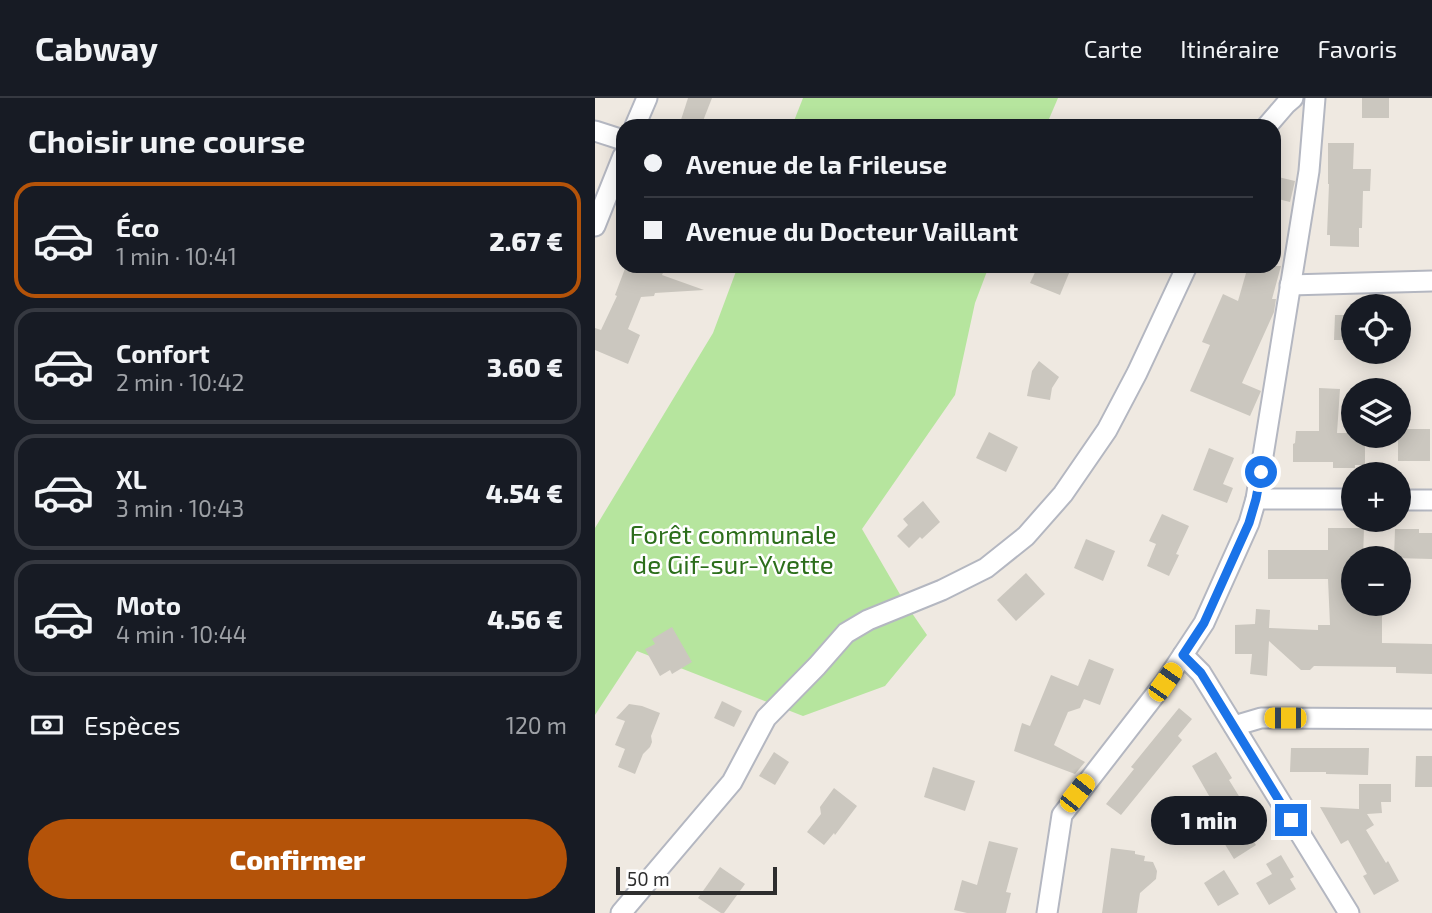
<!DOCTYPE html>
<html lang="fr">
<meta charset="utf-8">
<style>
body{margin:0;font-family:"Exo 2",sans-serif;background:#242831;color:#f1f3f6;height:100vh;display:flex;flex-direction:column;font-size:26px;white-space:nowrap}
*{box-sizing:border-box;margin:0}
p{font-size:23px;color:#9ea1a6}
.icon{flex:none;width:38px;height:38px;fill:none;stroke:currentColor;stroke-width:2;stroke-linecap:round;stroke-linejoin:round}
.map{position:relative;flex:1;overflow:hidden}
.details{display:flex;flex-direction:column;background:#171b24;width:595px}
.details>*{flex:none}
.banner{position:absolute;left:21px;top:21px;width:665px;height:154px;border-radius:21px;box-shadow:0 4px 18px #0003;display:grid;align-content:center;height:154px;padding:0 28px;background:#171b24}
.tools{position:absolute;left:746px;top:196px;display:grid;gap:14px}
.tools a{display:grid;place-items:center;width:70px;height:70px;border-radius:50%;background:#171b24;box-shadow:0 4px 18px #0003;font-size:35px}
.scale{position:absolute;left:21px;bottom:18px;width:161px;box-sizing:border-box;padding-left:7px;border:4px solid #2e2e2e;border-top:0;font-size:19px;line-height:24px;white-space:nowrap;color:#2e2e2e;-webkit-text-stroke:5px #fff;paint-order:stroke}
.end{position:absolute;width:32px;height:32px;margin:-16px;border:9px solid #1a73e8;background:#fff;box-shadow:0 0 0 4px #fff}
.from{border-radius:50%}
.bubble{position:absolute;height:49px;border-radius:24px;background:#171b24;box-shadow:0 4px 18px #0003;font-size:23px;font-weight:800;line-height:49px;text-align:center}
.car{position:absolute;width:21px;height:42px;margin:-21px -10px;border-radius:9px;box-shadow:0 0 5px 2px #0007;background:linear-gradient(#f5c518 24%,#345 0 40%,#f5c518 0 76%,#345 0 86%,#f5c518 0)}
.banner b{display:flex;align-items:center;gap:24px;height:66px;font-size:26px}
.banner b+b{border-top:2px solid #363941}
.banner i{width:18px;height:18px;background:#f1f3f6}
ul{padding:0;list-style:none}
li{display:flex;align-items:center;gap:21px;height:116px;margin:0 14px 10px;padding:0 14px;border:4px solid #363941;border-radius:21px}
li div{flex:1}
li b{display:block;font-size:26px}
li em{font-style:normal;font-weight:800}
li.current{border-color:#b45309}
li>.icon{width:63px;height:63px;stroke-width:1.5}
h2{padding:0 28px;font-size:32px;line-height:84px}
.pay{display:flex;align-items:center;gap:18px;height:77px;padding:0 28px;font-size:26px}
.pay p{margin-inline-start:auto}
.cta{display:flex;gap:14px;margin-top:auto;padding:14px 28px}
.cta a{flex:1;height:80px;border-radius:42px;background:#b45309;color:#fff;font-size:28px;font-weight:800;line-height:80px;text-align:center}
header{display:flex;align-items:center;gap:42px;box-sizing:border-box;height:98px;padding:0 35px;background:#171b24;border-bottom:2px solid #363941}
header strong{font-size:33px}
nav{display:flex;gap:38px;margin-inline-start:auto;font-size:24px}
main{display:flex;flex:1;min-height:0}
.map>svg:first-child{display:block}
.green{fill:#b6e59e}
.building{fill:#cbc7bf}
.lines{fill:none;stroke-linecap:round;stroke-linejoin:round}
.street-casing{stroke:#b4b7c1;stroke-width:23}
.street{stroke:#fff;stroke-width:19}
.route{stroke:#1a73e8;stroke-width:9}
.labels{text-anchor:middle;stroke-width:5;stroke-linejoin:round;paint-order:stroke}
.park-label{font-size:26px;fill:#2c6e1b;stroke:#fff}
</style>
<header>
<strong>Cabway</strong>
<nav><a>Carte</a><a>Itinéraire</a><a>Favoris</a></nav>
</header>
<main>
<section class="details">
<h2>Choisir une course</h2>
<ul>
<li class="current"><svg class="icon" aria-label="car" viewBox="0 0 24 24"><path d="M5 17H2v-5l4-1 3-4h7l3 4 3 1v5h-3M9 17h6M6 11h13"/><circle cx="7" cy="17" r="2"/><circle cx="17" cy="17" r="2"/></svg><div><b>Éco</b><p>1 min · 10:41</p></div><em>2.67 €</em></li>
<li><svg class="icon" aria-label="car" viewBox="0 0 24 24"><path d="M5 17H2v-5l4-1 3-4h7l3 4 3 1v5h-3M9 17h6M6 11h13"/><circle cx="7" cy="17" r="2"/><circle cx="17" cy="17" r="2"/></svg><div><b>Confort</b><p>2 min · 10:42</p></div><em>3.60 €</em></li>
<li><svg class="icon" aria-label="car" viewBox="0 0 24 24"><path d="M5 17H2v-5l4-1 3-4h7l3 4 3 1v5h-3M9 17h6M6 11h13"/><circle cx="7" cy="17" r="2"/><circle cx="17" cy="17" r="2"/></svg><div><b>XL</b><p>3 min · 10:43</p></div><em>4.54 €</em></li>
<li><svg class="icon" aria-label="car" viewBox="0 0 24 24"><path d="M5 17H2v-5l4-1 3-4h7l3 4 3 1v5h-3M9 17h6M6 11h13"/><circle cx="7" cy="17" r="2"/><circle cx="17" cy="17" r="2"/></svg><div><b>Moto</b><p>4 min · 10:44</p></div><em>4.56 €</em></li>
</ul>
<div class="pay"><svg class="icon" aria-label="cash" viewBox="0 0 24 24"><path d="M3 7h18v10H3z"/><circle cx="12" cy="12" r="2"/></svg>Espèces<p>120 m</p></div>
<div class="cta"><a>Confirmer</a></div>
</section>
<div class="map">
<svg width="837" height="815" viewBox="0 0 837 815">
<rect width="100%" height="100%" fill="#efe9e1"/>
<g class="green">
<polygon points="208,0 463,0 451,28 197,28"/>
<polygon points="143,168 394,168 380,205 360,297 267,431 310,505 332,537 290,588 208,618 42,553 0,617 0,430 118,235"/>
</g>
<g class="building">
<polygon points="93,0 117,0 106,28 84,28"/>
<rect x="767" y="0" width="27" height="20"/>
<polygon points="733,45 759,45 758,71 776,71 775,93 768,93 767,130 764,130 764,149 735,148 735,137 732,137 734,86 733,86"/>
<polygon points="679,78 700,83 695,104 679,100"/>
<polygon points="31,168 71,168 67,177 109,192 60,195 59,198 46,199 33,231 45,237 33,266 0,252 0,230 6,232 22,198 20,197"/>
<polygon points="443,168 477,168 465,197 435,185"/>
<polygon points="653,168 686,168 677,201 681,201 679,214 647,285 666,293 655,318 595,293 615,247 607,244 628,196 643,203"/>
<polygon points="740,217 758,217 758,242 739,242"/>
<polygon points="444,263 464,279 457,290 455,302 432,298 437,273"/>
<polygon points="724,290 745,291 742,335 758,335 758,338 770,338 770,367 760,367 760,370 738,370 738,364 698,364 698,346 700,345 701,333 724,333"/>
<rect x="803" y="331" width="32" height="32"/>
<polygon points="394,334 423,349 411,374 381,360"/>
<polygon points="614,350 639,360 628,386 638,390 632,405 598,392"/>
<polygon points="328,403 345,424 327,441 325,439 314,450 302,438 313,427 308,421"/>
<polygon points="567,416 594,428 581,456 584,457 574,478 552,468 561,446 554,443"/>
<polygon points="733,430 769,430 768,460 758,460 758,506 787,506 787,545 837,546 837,576 801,575 801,569 719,568 715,572 706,572 674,543 672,578 655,576 657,556 640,556 640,527 660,526 661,511 675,512 674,530 723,532 723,527 735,527 733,481 673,481 673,452 733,452"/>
<polygon points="800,431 824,431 824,435 837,435 837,461 799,460"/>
<polygon points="491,441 520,453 508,483 479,470"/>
<polygon points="431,475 450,496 421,523 402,502"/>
<polygon points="77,529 97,564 77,576 75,572 65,578 50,551 60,546 57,541"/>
<polygon points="494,561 519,571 505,607 489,601 485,610 473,614 459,647 490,664 480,676 419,653 427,625 435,628 456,577 483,588"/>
<polygon points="127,603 147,613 139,629 119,620"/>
<polygon points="34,606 47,608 65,615 56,638 57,644 55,649 48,656 40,676 23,669 30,651 20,647 30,623 21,620"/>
<polygon points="584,610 597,621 583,638 587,642 526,717 511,706 539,671 536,669"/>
<polygon points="696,650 774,650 773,677 731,676 731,674 695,674"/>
<polygon points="179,654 194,664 180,687 164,678"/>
<polygon points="621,654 637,680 634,682 647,703 625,717 597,668"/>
<polygon points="821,658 837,658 837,689 820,689"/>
<polygon points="338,669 380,683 370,713 329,699"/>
<polygon points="764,686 796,686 796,704 786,704 787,715 772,716 779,727 771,732 791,765 793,763 804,783 779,797 768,778 772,776 753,742 746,746 725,709 764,711"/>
<polygon points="239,690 262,708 240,737 239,735 229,747 212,734 226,716 225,709"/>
<polygon points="640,713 661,747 639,761 618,727"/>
<polygon points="394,743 423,750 411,794 416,795 411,815 372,815 359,812 367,782 382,787"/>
<polygon points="516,750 540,753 540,756 550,758 549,763 558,764 562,773 561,781 545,795 542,815 507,815"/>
<polygon points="686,757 699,779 695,781 701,791 674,807 661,785 677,776 671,766"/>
<polygon points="125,769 150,786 129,815 126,815 103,800"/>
<polygon points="629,772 644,796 623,808 609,785"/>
</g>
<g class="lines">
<g class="street-casing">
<g id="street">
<polyline points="40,28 52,0"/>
<polyline points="672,28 691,6 698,0"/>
<polyline points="0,33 28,42"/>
<polyline points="0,128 28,58"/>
<polyline points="695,187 837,183"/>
<polyline points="661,401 758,401"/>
<polyline points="803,402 837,402"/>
<polyline points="588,557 606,575 754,815"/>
<polyline points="639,628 666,620 837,621"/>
<polyline points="26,815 137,684 171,620 222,568 251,535 273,522 347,492 391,470 431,438 468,396 512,332 542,275 592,168"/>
<polyline points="452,815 467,717 570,584 609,525 654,425 661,401 714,73 720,0"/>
</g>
</g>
<use href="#street" class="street"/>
</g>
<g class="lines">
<polyline class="route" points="666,374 661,401 654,425 609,525 588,557 606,575 696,722"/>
</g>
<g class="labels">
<g class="park-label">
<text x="138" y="446">Forêt communale<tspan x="138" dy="30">de Gif-sur-Yvette</tspan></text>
</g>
</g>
</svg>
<div class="tools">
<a><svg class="icon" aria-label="locate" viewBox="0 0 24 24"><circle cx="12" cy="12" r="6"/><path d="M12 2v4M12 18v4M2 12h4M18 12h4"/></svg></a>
<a><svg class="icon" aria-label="layers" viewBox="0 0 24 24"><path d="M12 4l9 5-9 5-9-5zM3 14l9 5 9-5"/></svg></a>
<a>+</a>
<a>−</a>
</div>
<div class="scale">50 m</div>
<i class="end from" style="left:666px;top:374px"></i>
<i class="end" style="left:696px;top:722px"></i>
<div class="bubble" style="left:556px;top:698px;width:116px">1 min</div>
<i class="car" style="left:570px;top:584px;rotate:35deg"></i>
<i class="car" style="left:690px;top:620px;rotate:270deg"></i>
<i class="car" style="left:482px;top:695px;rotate:38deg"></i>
<div class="banner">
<b><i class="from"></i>Avenue de la Frileuse</b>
<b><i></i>Avenue du Docteur Vaillant</b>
</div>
</div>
</main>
